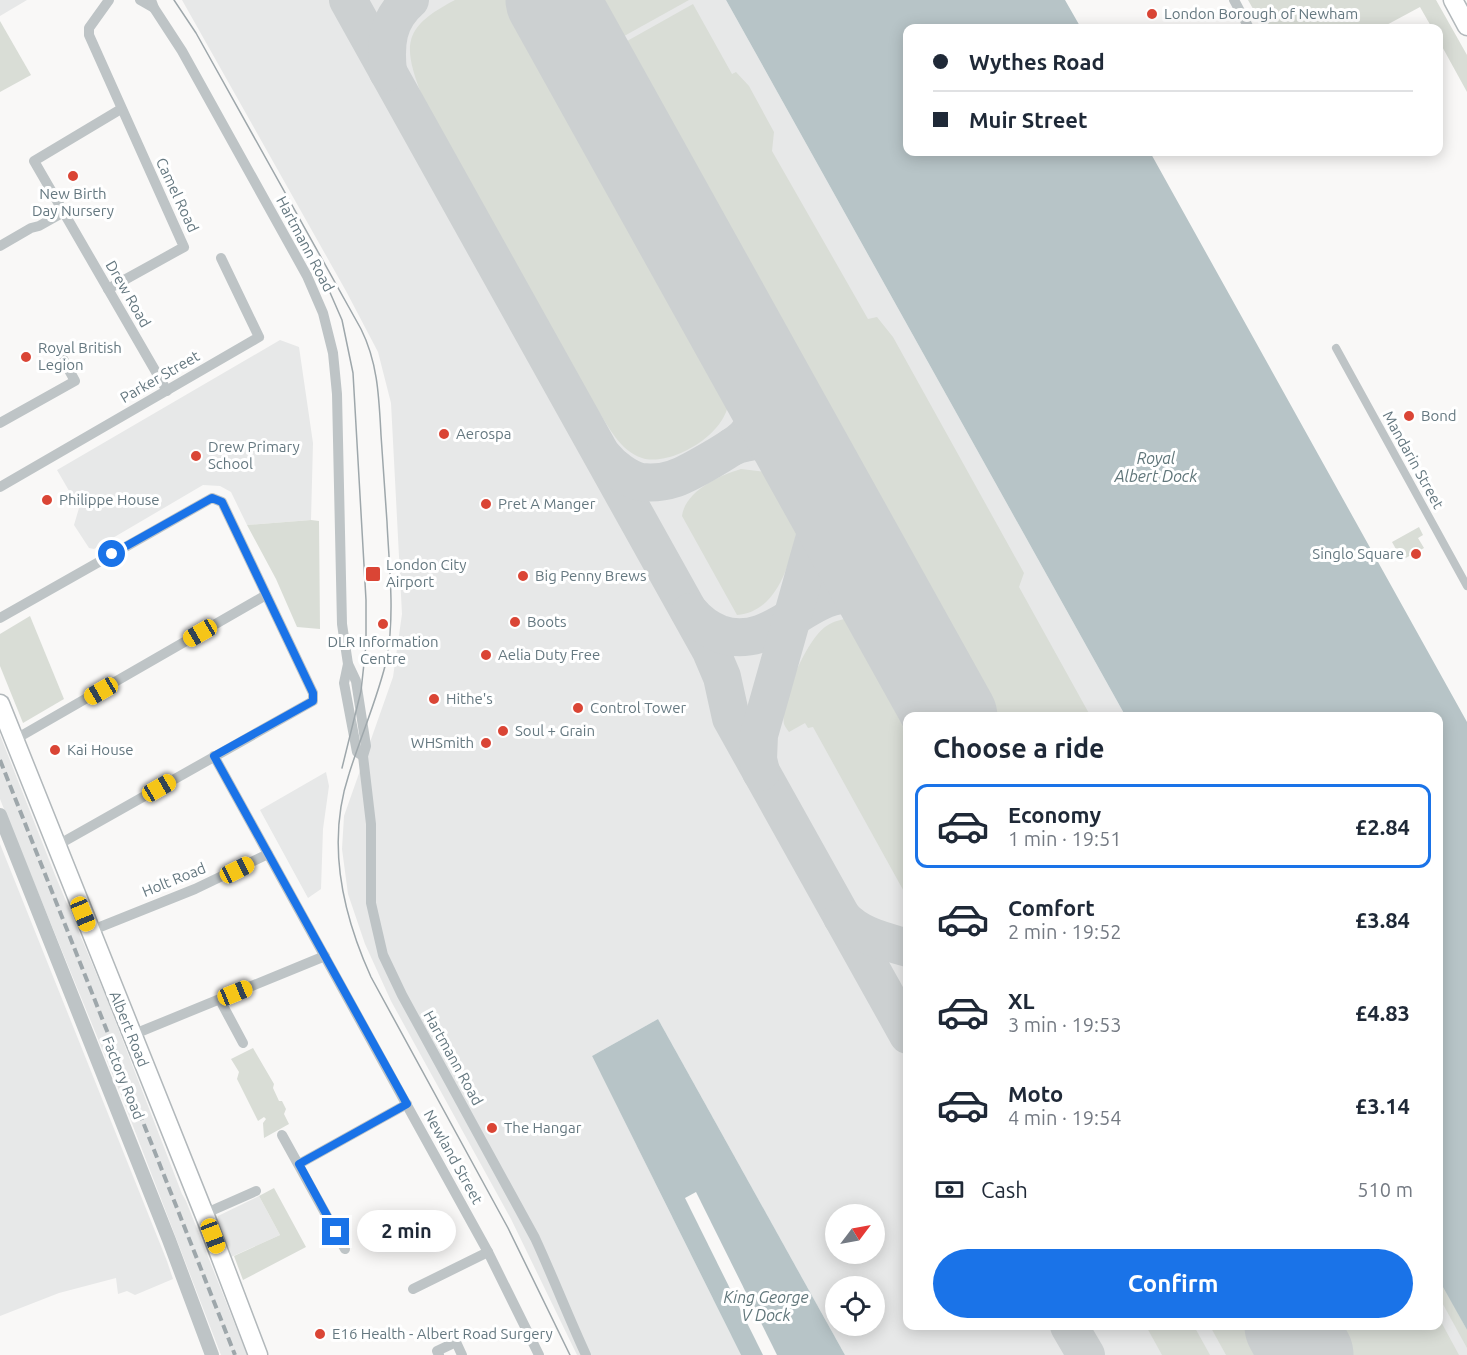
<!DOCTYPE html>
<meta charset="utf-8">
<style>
body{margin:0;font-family:Ubuntu,sans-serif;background:#f2f2f3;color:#1f2937;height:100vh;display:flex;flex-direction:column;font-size:22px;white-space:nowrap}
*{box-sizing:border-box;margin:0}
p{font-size:20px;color:#747a83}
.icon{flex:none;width:33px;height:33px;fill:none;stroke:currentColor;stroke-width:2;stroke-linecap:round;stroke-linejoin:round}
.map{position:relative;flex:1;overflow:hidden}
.sheet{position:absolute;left:903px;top:712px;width:540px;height:618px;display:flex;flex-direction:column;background:#fff;border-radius:12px;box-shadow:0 3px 15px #0003}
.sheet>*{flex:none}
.banner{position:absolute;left:903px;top:24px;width:540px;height:132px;border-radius:12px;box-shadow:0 3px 15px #0003;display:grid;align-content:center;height:132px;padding:0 30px;background:#fff}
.needle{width:39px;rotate:58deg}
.buttons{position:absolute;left:825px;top:1204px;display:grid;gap:12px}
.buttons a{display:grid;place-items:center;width:60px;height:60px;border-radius:50%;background:#fff;box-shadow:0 3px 15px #0003;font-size:30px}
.end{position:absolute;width:27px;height:27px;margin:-14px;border:8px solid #1a73e8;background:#fff;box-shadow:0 0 0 3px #fff}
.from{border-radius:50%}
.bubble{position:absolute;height:42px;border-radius:21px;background:#fff;box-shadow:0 3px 15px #0003;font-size:20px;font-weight:600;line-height:42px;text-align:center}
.car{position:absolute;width:18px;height:36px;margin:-18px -9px;border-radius:8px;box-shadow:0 0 4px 2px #0007;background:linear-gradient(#f5c518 24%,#345 0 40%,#f5c518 0 76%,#345 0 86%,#f5c518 0)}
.banner b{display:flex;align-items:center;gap:21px;height:57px;font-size:22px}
.banner b+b{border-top:2px solid #e0e1e3}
.banner i{width:15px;height:15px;background:#1f2937}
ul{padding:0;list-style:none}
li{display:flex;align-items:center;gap:18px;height:84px;margin:0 12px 9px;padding:0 18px;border:3px solid transparent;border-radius:12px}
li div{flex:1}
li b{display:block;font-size:22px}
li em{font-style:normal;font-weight:600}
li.selected{border-color:#1a73e8}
li>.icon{width:54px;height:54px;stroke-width:1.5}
h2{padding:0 30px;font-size:27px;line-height:72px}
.pay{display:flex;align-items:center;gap:15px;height:66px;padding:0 30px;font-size:22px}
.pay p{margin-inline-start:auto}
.button{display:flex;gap:12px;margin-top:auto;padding:12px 30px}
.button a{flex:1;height:69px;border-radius:36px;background:#1a73e8;color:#fff;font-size:24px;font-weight:600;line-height:69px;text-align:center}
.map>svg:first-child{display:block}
.built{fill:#e7e8e8;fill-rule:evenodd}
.green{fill:#d9ddd6}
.water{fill:#b7c4c7}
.pier{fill:#f9f8f7}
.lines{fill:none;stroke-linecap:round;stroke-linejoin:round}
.taxiway{stroke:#ccd0d1;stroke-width:38}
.runway{stroke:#ccd0d1;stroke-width:93}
.primary-casing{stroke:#b2b8bb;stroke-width:21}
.pedestrian{stroke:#bec4c6;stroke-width:8}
.minor{stroke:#bec4c6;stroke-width:10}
.tertiary{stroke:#bec4c6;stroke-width:14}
.primary{stroke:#fff;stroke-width:18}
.tram{stroke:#9ea7ab;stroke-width:1.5}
.rail{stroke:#9ea7ab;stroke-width:4;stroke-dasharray:9 4.5;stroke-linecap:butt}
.route{stroke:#1a73e8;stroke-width:8}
.poi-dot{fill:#da4535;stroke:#fff;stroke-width:2}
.labels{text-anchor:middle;stroke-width:6;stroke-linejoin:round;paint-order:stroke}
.poi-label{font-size:15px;fill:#657880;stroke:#fff;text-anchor:start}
.street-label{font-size:15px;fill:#657880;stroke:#fff}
.water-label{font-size:16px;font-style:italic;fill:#60767a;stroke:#fff}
</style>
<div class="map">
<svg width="1467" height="1355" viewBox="0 0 1467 1355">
<rect width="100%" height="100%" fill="#f9f8f7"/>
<g class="built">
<polygon points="0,0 27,0 0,16"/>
<path d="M182 0H726L1126 717H908V1326H1438L1439 1278 1467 1330V1355H845L658 1019 592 1056 741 1355H577L511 1219 391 1001 365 944 348 894 342 849 344 816 393 677 402 614 391 403 378 352 346 291ZM836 1215H874V1254H836ZM836 1287H874V1326H836Z"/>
<polygon points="280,340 299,347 313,443 311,520 247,525 231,492 220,486 203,485 94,549 89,548 74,525 79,508 57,470"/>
<polygon points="0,735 55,875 106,997 182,1194 186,1201 247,1355 221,1355 123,1100 4,809 0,799"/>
<polygon points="326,772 329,786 323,829 321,889 308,898 260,810"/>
<polygon points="0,844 167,1261 173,1279 135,1295 127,1291 118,1294 116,1278 59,1293 0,1316"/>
<polygon points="259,1196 280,1235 231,1257 217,1221 218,1216"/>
</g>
<g class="green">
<path d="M455 0H510L727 389C740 427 673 468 642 458 620 451 608 426 596 407L593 408 421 98 422 96C402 44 403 27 455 0Z"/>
<polygon points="595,0 689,0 617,40"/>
<polygon points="1248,0 1436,0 1467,55 1467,92 1439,41 1438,28 1432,28 1420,7 1381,28 1264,28"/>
<polygon points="693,4 732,74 736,72 749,86 774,132 772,151 868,319 877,317 893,337 1024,573 1019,587 1091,717 994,717 620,45"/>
<polygon points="0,21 31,75 0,92"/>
<path d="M741 469 774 473 799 518C793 553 781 612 737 615L682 516C685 491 720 475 741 469Z"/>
<polygon points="311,520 319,521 320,629 297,627 276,579 247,525"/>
<polygon points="1419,527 1423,535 1418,538 1424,548 1402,560 1392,542"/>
<polygon points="30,616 64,699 23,723 0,666 0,634"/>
<path d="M852 618 855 619 910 717H908L907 897 813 727 808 728 805 723 789 732C787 729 785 727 784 724 779 701 807 640 825 627 833 621 842 619 852 618Z"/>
<polygon points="253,1048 274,1084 273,1088 279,1101 282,1101 286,1109 284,1114 289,1124 264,1138 263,1123 266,1119 264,1117 258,1121 237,1079 239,1072 231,1059"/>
<polygon points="274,1188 306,1247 243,1280 234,1256 280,1235 259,1196"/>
<polygon points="1439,1278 1467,1330 1467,1348 1439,1297"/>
<polygon points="1439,1318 1459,1355 1350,1355 1334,1326 1438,1326"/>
<polygon points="1146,1326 1194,1326 1210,1355 1162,1355"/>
<polygon points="1210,1326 1250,1326 1266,1355 1226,1355"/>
</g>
<g class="water">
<polygon points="726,0 1065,0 1081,28 908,28 908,152 1150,152 1467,722 1467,1330 1438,1278 1438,717 1126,717"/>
<polygon points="658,1019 845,1355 741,1355 592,1056"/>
</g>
<polygon class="pier" points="696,1192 777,1355 763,1355 685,1198"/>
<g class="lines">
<g class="taxiway">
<polyline points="348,0 711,651 722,677 731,718 908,1035"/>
<path d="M388 72C385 44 387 20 410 0"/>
<path d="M732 447C767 433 788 445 813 468"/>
<path d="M603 456C612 467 627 479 641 482 651 483 664 482 673 479 687 475 735 447 745 437 751 430 756 422 759 414 764 398 759 384 757 368"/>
<path d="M690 612C698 622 708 629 720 634 790 658 827 542 900 625"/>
<polyline points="761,772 758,759 759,735 821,515 819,479"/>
<path d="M842 917C859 936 884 941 908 948"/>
<polyline points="1069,1326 1086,1355"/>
</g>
<g class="runway">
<polyline points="552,0 951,717"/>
<polyline points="1291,1326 1307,1355"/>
</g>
<g class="primary-casing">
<g id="primary">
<polyline points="1453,0 1467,26"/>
<polyline points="0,704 207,1221 258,1355"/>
</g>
</g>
<polyline class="pedestrian" points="1336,348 1467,586"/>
<g class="minor">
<polyline points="140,0 154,8"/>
<path d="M151 0 154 8 182 51 307 276 323 313 333 353 337 394 342 624 348 664 356 681 366 746 363 756 371 824V903L383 955 402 995 535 1238C553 1277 568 1316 586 1355"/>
<polyline points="1234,0 1249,28"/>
<polyline points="121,109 34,161 167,391"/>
<polyline points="0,246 31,228 39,226 64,212"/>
<polyline points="108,289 184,247 89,35 89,28 109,0"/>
<polyline points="0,423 75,381 63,359"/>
<polyline points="0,487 259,337 221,258"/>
<polyline points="0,618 212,498 222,502 313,693 313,701 56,846"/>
<polyline points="348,664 344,683 357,752 363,756"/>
<polyline points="14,740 266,595"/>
<polyline points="214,756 488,1252 539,1355"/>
<polyline points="90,931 195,889 268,854"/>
<polyline points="220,1000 243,1043"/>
<polyline points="132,1035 325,956"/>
<polyline points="282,1135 345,1249"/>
<polyline points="299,1164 407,1104"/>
<polyline points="204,1214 256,1191"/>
<polyline points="413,1289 488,1252"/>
<polyline points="439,1355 437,1351 456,1342 462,1355"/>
</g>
<polyline class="tertiary" points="0,815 169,1240 212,1355"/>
<use href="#primary" class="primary"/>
<g class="tram">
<path d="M174 0 196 33 361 329C378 363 379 398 381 435 383 464 385 493 387 522 389 566 395 613 387 658 378 698 361 735 349 774 326 843 342 913 371 977L508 1228 570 1355"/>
<polyline points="325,281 342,320 353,373 366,600 366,645 361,691 342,768"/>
</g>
<polyline class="rail" points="0,760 235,1355"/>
</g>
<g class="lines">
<polyline class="route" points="112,554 212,498 222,502 313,693 313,701 214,756 407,1104 299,1164 336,1232"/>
</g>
<g class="poi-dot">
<circle cx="1152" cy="14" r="6"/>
<circle cx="73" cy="176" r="6"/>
<circle cx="26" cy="357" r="6"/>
<circle cx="1409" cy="416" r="6"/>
<circle cx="444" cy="434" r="6"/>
<circle cx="196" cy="456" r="6"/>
<circle cx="47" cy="500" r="6"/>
<circle cx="486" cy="504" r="6"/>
<circle cx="1416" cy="554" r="6"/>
<rect x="365" y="566" width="16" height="16" rx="3"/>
<circle cx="523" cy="576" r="6"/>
<circle cx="515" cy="622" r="6"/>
<circle cx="383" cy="624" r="6"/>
<circle cx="486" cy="655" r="6"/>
<circle cx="434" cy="699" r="6"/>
<circle cx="578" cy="708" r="6"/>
<circle cx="503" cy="731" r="6"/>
<circle cx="486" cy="743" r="6"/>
<circle cx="55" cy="750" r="6"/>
<circle cx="492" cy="1128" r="6"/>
<circle cx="320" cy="1334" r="6"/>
</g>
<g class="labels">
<g class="poi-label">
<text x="1164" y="19">London Borough of Newham</text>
<text x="73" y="199" text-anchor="middle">New Birth<tspan x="73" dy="17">Day Nursery</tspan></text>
<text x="38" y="353">Royal British<tspan x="38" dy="17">Legion</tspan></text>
<text x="1421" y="421">Bond</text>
<text x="456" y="439">Aerospa</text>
<text x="208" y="452">Drew Primary<tspan x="208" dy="17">School</tspan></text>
<text x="59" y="505">Philippe House</text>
<text x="498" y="509">Pret A Manger</text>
<text x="1404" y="559" text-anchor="end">Singlo Square</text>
<text x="386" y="570">London City<tspan x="386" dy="17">Airport</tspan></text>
<text x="535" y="581">Big Penny Brews</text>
<text x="527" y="627">Boots</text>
<text x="383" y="647" text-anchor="middle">DLR Information<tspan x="383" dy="17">Centre</tspan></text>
<text x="498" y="660">Aelia Duty Free</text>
<text x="446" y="704">Hithe's</text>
<text x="590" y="713">Control Tower</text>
<text x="515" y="736">Soul + Grain</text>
<text x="474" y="748" text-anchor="end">WHSmith</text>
<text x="67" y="755">Kai House</text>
<text x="504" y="1133">The Hangar</text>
<text x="332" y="1339">E16 Health - Albert Road Surgery</text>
</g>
<g class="street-label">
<text transform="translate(177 195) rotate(65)" y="5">Camel Road</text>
<text transform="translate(305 244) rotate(62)" y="5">Hartmann Road</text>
<text transform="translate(128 294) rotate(60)" y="5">Drew Road</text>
<text transform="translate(160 377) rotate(-30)" y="5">Parker Street</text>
<text transform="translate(1413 460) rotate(61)" y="5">Mandarin Street</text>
<text transform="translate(174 880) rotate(-22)" y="5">Holt Road</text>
<text transform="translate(129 1029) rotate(68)" y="5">Albert Road</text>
<text transform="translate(453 1058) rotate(61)" y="5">Hartmann Road</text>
<text transform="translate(123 1078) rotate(68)" y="5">Factory Road</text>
<text transform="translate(453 1157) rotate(61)" y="5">Newland Street</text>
</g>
<g class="water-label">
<text x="1156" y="464">Royal<tspan x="1156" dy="18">Albert Dock</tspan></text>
<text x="766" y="1303">King George<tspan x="766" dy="18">V Dock</tspan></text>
</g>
</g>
</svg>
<div class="buttons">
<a><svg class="needle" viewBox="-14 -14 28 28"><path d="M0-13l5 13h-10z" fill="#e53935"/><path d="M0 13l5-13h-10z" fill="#747a83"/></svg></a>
<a><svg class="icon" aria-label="locate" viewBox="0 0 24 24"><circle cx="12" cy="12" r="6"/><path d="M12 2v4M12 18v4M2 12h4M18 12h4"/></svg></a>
</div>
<i class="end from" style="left:112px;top:554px"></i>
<i class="end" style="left:336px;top:1232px"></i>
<div class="bubble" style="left:357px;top:1210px;width:99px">2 min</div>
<i class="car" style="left:200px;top:633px;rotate:240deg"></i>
<i class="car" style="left:101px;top:691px;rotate:240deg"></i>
<i class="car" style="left:159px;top:788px;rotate:60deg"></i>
<i class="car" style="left:237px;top:870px;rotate:63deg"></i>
<i class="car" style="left:83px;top:914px;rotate:158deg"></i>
<i class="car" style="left:235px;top:993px;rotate:68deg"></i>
<i class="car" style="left:213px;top:1236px;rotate:159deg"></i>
<div class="banner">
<b><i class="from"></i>Wythes Road</b>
<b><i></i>Muir Street</b>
</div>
<section class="sheet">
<h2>Choose a ride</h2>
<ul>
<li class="selected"><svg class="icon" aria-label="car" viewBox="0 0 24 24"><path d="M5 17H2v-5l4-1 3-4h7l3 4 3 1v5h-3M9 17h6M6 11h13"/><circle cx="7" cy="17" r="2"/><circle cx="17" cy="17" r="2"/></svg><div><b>Economy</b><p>1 min · 19:51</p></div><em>£2.84</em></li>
<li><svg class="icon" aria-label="car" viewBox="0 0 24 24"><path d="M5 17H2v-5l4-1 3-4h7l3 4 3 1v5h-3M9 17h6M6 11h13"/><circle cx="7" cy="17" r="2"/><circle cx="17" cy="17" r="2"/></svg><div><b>Comfort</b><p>2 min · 19:52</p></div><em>£3.84</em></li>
<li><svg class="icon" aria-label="car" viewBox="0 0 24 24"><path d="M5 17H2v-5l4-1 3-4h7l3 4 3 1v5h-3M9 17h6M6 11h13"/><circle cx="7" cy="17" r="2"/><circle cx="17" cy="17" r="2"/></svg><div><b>XL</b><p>3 min · 19:53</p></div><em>£4.83</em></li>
<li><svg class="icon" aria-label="car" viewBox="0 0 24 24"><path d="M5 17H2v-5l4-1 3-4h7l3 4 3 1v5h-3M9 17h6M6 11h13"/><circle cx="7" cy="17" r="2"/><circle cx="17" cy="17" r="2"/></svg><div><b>Moto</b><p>4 min · 19:54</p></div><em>£3.14</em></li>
</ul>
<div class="pay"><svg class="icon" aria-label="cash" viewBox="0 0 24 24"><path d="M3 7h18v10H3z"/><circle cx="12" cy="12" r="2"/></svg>Cash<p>510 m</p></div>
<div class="button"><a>Confirm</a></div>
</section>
</div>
